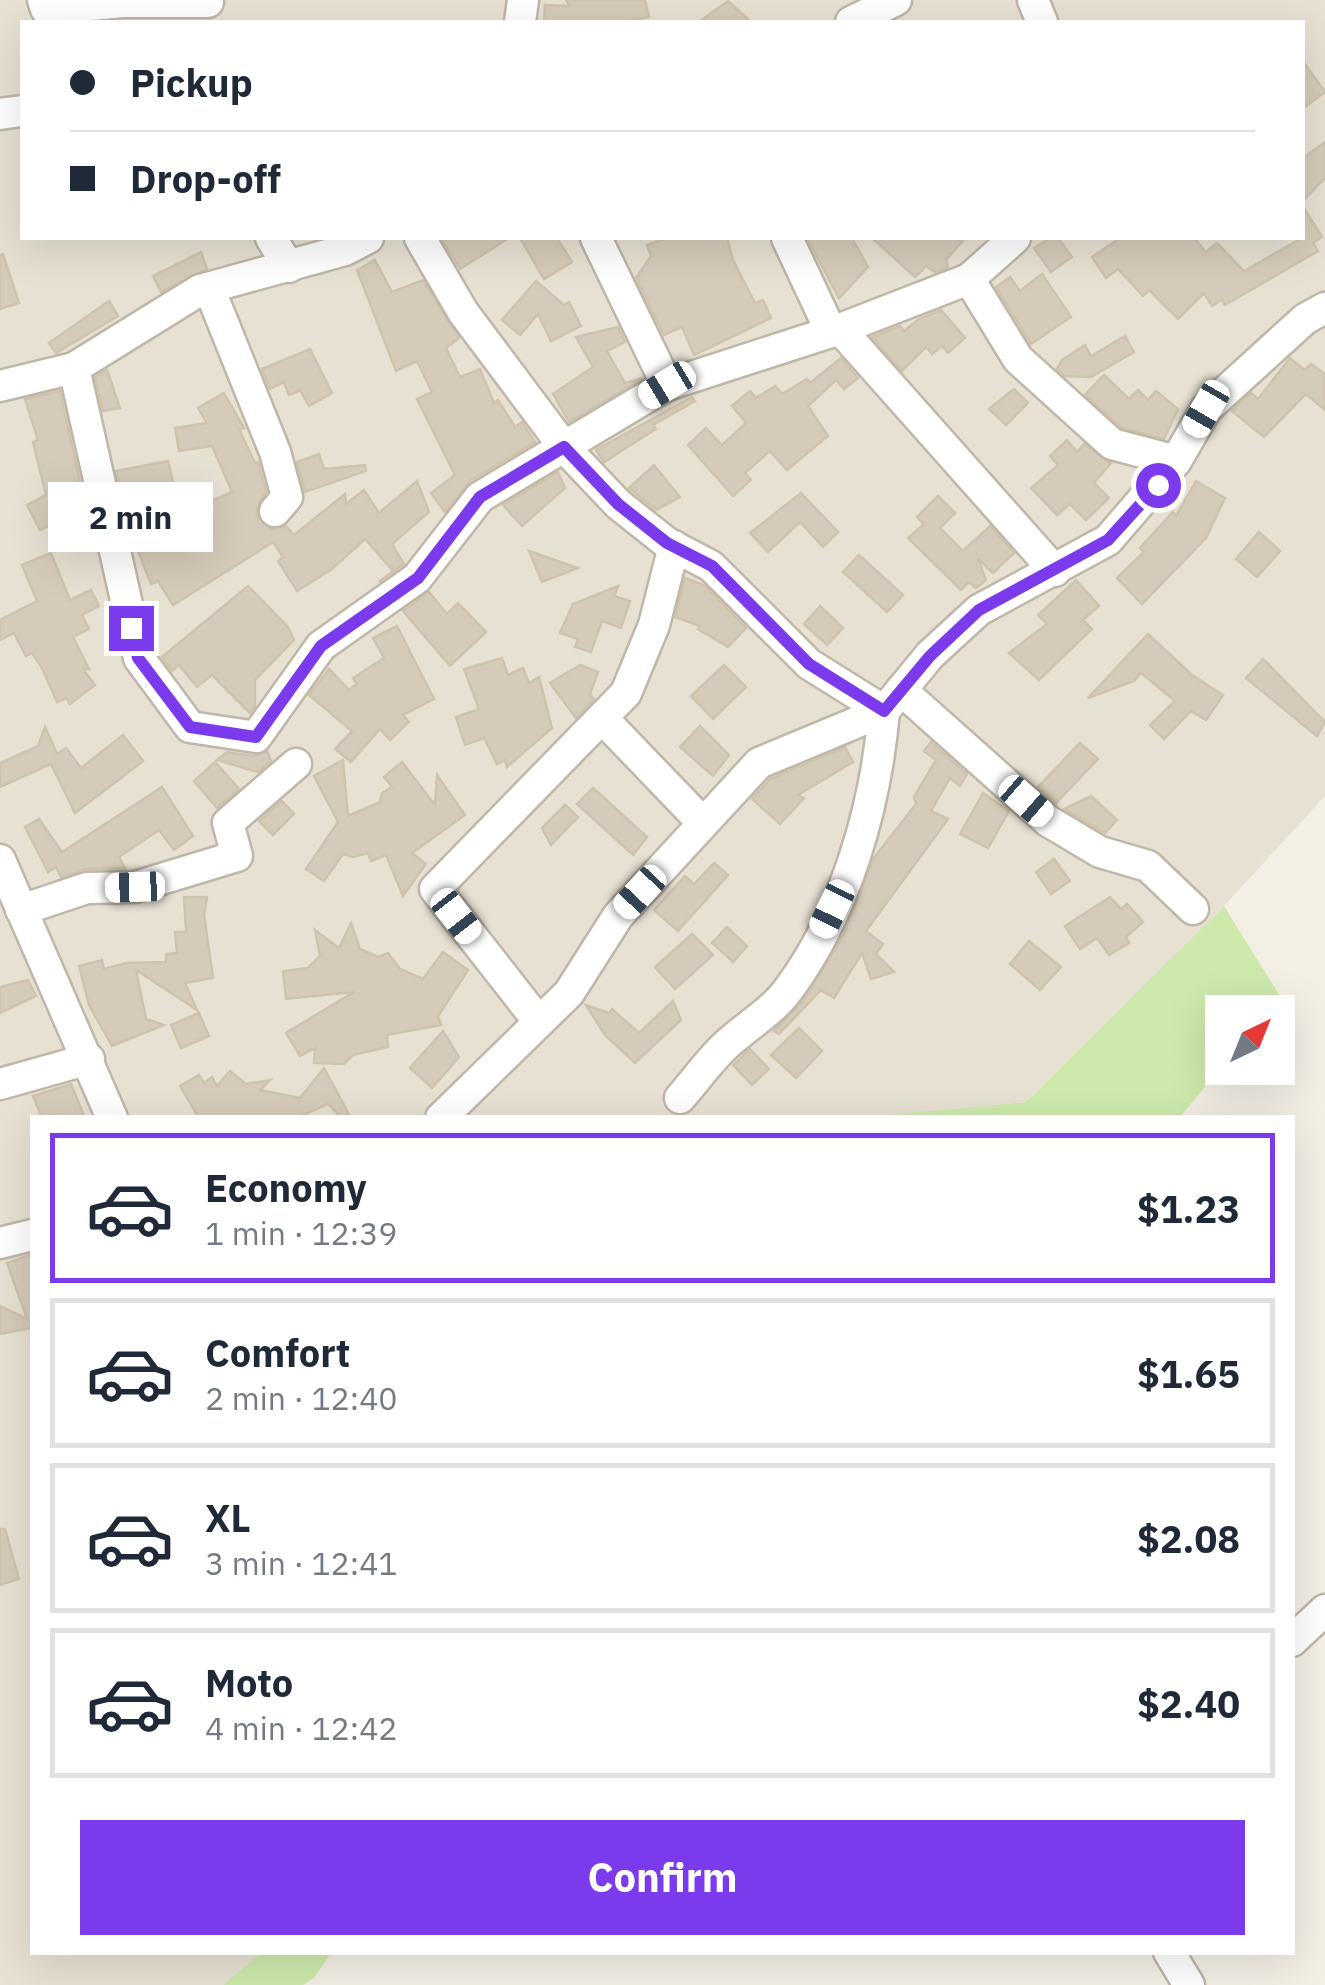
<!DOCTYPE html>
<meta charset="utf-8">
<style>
body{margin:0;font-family:"IBM Plex Sans",sans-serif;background:#f2f2f3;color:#1f2937;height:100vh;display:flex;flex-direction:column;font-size:38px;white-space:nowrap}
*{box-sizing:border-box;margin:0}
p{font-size:32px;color:#747a83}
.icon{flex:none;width:55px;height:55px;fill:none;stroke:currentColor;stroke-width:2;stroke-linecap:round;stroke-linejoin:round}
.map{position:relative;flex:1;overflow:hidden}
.details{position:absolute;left:30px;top:1115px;width:1265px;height:840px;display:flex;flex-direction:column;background:#fff;border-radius:0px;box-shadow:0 10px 40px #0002}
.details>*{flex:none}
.top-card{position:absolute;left:20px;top:20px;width:1285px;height:220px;border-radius:0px;box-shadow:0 10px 40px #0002;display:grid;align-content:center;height:220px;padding:0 50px;background:#fff}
.needle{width:65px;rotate:43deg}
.buttons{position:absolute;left:1205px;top:995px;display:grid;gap:20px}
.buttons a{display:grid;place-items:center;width:90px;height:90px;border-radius:0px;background:#fff;box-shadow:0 10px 40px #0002;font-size:50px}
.end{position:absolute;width:45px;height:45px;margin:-22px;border:12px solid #7c3aed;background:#fff;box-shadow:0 0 0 5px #fff}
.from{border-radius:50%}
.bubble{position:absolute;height:70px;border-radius:0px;background:#fff;box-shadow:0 10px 40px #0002;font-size:32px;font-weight:800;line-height:70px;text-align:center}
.car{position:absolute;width:30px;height:60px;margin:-30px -15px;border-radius:12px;box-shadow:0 0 8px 2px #0007;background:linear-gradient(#fff 24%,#345 0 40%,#fff 0 76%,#345 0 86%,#fff 0)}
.top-card b{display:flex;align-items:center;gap:35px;height:95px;font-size:38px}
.top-card b+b{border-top:2px solid #e0e1e3}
.top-card i{width:25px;height:25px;background:#1f2937}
ul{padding:18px 0 0;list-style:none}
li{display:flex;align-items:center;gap:30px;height:150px;margin:0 20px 15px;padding:0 30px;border:5px solid #e0e1e3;border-radius:0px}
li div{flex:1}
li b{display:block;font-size:38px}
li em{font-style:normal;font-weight:800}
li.selected{border-color:#7c3aed}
li>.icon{width:90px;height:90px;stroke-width:1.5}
.button{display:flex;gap:20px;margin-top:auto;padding:20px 50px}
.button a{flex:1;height:115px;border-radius:0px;background:#7c3aed;color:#fff;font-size:40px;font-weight:800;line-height:115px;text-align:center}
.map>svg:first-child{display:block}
.residential{fill:#e7e1d3;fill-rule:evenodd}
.green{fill:#cde9ac}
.building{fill:#d5cbba;stroke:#d0c3ad;stroke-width:2.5}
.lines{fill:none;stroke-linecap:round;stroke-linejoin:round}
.minor-casing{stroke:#bfb7a7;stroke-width:35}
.minor{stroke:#fff;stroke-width:30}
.route{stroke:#7c3aed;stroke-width:12}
</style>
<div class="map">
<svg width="1325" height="1985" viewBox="0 0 1325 1985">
<rect width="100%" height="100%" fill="#f3efe5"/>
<path class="residential" d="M0 0H1325V796L1224 906 1026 1102 868 1118H32V1952L261 1953 223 1985H0ZM22 22H1302V238H22Z"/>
<g class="green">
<polygon points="1224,906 1280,996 1266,1012 1222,1012 1222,1066 1180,1117 868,1117 1026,1102"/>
<polygon points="261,1953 261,1952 331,1953 314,1978 303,1985 223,1985"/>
</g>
<g class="building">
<polygon points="566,0 645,0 649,17 621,22 544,22 545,5 570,6"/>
<polygon points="728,1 751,22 699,22 721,6"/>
<polygon points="1302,60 1325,92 1302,109"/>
<polygon points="1325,142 1325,178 1302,202 1302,159"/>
<polygon points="1302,205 1322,237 1313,243 1318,251 1225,305 1221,300 1212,306 1204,293 1178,319 1149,290 1143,296 1118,269 1106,278 1092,257 1120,238 1194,238 1206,252 1217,243 1244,271 1302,238"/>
<polygon points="441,238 509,238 460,269"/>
<polygon points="520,238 557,238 572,262 544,279"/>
<polygon points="667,238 727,238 733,260 755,303 763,300 771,318 694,355 682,327 664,335 636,278 651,256 647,245"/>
<polygon points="807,238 852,238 868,267 839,298"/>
<polygon points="872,238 965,238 946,260 948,267 935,272 926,266 915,277"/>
<polygon points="1050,238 1058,238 1072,257 1051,272 1034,248"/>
<polygon points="201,252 207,269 161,292 153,276"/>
<polygon points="3,254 19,303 0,309 0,255"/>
<polygon points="375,260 392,292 423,280 459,338 446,348 460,377 480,369 494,403 498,400 515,427 522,422 535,442 470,481 445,512 431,493 455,475 417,399 432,392 417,361 396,371 357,270"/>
<polygon points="1042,274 1071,317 1031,344 996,287 1010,277 1020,291"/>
<polygon points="536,281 564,305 569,302 581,326 551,341 538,314 520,335 502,320"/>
<polygon points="109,301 118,316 56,353 49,343"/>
<polygon points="941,310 965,338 948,353 942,346 932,354 926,347 902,371 872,337 900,326 904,331 919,319"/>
<polygon points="618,327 625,342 607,351 625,383 643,378 569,422 553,394 593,367 576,337"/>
<polygon points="1125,336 1134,352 1091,377 1065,376 1057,369 1062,360 1085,345 1091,356"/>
<polygon points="310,349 332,393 309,406 300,390 289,395 284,382 270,389 262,369"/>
<polygon points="841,358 858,378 844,389 836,380 808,406 828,436 787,470 770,451 745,473 751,480 733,496 688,445 706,428 722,445 746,423 732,406 750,391 756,398 775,386 782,394 807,379 810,383"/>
<polygon points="1290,358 1305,370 1311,364 1325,374 1325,410 1306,394 1264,437 1232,411 1251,393 1258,399"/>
<polygon points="107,370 120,408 103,411 95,377"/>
<polygon points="1104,375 1129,399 1138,390 1148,400 1156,391 1178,409 1164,439 1121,427 1085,395"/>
<polygon points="1014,389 1028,403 1006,425 989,409"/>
<polygon points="60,391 90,527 79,532 71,515 40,530 27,505 46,495 33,442 38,440 25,399"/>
<polygon points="224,393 244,428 239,429 255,463 258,462 266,492 257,507 257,516 271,529 286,526 294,535 345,494 346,504 364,490 379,513 417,481 429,512 392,544 404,564 379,582 393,571 365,539 332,569 297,591 278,561 283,557 273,542 173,605 158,581 151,584 129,528 189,502 191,510 232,492 212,446 179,451 175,428 207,423 198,408"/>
<polygon points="692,397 695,401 653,425 656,429 604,462 596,450"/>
<polygon points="1067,440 1077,452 1084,444 1111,463 1094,483 1109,498 1086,520 1070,504 1057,515 1031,488 1058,465 1050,456"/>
<polygon points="319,454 324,469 365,465 366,471 305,492 297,462"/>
<polygon points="168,461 173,482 122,498 116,471"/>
<polygon points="654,465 680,497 656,510 629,488"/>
<polygon points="558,472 565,488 522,526 503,505"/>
<polygon points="1196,481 1225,498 1206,538 1142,604 1117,578 1144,552 1140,548 1173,512 1176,516"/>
<polygon points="801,493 838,532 823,547 800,522 768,552 750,533"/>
<polygon points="938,496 955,513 940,528 963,551 990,526 1014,553 993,573 978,559 986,580 976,588 969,582 961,590 908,538 924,524 917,517"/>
<polygon points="1259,532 1280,551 1257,577 1236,559"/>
<polygon points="529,551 578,568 542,582"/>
<polygon points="51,553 70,600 91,590 99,606 82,615 89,629 73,637 89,669 83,669 95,685 70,704 66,698 57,702 41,666 32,653 26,656 14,633 0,640 0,620 37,601 22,565"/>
<polygon points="859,555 903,595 887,612 843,572"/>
<polygon points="685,578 704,585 746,628 728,647 698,629 700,626 675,617"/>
<polygon points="1076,580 1099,606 1083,620 1092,629 1039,680 1009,653 1047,624 1038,615"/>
<polygon points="248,586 288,627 294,640 255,680 255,706 250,713 212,675 197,687 179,665 172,671 162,657"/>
<polygon points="618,586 614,596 630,601 621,628 602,621 591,652 575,647 578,639 560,633 573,604"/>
<polygon points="429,592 447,614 458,603 486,632 450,666 403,611"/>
<polygon points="820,606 843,628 827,645 804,624"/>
<polygon points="397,626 434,699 403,715 409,722 390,740 380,729 351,762 335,749 352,731 309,695 329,669 349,690 357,684 353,678 384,658 373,638"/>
<polygon points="1148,634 1192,675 1223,695 1206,720 1191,711 1164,739 1150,725 1175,701 1141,673 1134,681 1088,698"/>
<polygon points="502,658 508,675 523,668 529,683 539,677 552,728 507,767 505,760 497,764 484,738 465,745 456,717 479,709 464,669"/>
<polygon points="1263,659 1325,722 1317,736 1246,678"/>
<polygon points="580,665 598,672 590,694 594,699 576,718 550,683"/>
<polygon points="724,665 746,687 713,719 691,696"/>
<polygon points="700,726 729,755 713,776 680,747"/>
<polygon points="45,727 57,754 66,748 81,768 123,735 143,761 75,813 51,764 0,787 0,763 38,746"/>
<polygon points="931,742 967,774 960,786 950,778 931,811 948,819 866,931 883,944 876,954 894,972 871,979 862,953 834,998 821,990 779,1034 774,1031 803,1001 843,936 874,858 916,804 914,797 936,760 924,751"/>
<polygon points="1080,743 1098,759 1056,803 1038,787"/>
<polygon points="845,747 853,762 798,795 804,798 780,824 752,799 770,779"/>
<polygon points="267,751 271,761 258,772 217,760 227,752 254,756"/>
<polygon points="343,760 348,816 380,802 382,793 392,787 384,777 402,762 435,805 437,775 465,815 412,853 426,864 403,896 386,855 371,861 368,853 353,857 343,854 324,881 306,869 338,822 314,776"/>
<polygon points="215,762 239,789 217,808 194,781"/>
<polygon points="162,787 193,836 174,850 159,830 119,857 125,868 86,869 61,877 56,867 48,872 25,827 39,819 62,852"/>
<polygon points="593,788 647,837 633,855 577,804"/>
<polygon points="983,793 1009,811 988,848 960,834"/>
<polygon points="1091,796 1117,820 1105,833 1064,809"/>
<polygon points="282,801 294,814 273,835 259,821"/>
<polygon points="565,805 578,817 551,845 542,828"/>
<polygon points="1054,859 1070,881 1051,894 1036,872"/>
<polygon points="714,863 728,875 678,931 654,910 685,876 694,884"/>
<polygon points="184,897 207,897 204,915 213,978 185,983 197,1010 136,970 146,1019 164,1025 112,1046 89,1005 79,966 102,960 104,969 126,963 166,962 166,954 177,953 175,932 186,932"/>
<polygon points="1110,897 1121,909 1127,904 1143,922 1126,937 1129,943 1109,955 1097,938 1080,949 1065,926"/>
<polygon points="351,923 360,949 378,957 388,953 400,969 423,979 443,952 468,970 438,1016 441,1025 387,1035 388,1047 353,1055 344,1064 314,1063 315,1048 300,1056 286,1033 354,992 286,999 283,971 308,968 320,956 315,930 339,948"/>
<polygon points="727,927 747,946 733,962 712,943"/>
<polygon points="692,934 713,955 675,989 655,967"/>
<polygon points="1029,941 1061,967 1040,990 1010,964"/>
<polygon points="28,980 36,996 0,1013 0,987"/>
<polygon points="673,1001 681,1020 635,1063 605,1035 586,1005 609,1013 612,1009 639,1033"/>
<polygon points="199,1013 209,1036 181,1048 171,1025"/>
<polygon points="799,1028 822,1051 796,1078 771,1055"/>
<polygon points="443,1031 459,1057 432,1088 410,1068"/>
<polygon points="750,1049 769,1069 752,1085 733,1065"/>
<polygon points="324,1068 351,1118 342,1118 328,1104 296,1118 199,1118 180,1086 199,1075 204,1083 212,1077 217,1086 230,1071 246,1084 270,1080 260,1090 300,1098"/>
<polygon points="71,1084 85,1118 42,1118 33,1096"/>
<polygon points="32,1254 32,1328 0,1334 0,1306 27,1319 7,1263"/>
<polygon points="0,1529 5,1529 19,1579 0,1585"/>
</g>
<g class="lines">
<g class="minor-casing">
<g id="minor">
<polyline points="43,0 46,9 123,2 208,2"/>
<polyline points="1033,0 1042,22"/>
<polyline points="520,22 523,0"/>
<polyline points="851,22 896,0"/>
<polyline points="0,114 22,111"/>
<polyline points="271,238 289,267"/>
<polyline points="420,238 463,312 564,447 618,504 667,543 711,566 809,664 884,711"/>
<polyline points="596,238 667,385"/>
<polyline points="787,238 831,332"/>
<polyline points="969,279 1018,359 1112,444 1176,461"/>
<polyline points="209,288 275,452 287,497 275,511"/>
<polyline points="840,329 1055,571"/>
<polyline points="74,368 139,658 190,727 256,737 321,646 417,578 480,497 667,385 840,329 969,279 1015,238"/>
<polyline points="0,386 74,368 200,290 345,250 368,238"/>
<polyline points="901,690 1048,821 1100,852 1148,866 1193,909"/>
<polyline points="603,719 703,823"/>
<polyline points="0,860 112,1118"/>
<polyline points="21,910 87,888 135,887 237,856 228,823 296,764"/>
<polyline points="539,1022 435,889 626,693 654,625 674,546"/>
<polyline points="0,1084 89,1059"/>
<path d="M680 1098C695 1081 709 1061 725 1046 745 1027 772 1012 788 990 846 912 876 806 884 711"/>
<polyline points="441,1118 569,993 618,916 759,763 884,711 930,655 979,610 1108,540 1176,461 1206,409 1305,319 1325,308"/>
<polyline points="0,1243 32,1235"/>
<polyline points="1292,1641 1325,1610"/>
<polyline points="1169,1952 1189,1985"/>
</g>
</g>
<use href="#minor" class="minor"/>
</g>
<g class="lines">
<polyline class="route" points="131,628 138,658 190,727 256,737 321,646 418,578 480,497 564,447 618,504 667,543 712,566 809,664 884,711 930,656 979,610 1108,540 1158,485"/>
</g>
</svg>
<div class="buttons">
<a><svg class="needle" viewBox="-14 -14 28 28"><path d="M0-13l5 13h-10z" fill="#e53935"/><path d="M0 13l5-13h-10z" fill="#747a83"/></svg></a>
</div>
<i class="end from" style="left:1158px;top:485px"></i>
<i class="end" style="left:131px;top:628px"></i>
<div class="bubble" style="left:48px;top:482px;width:165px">2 min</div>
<i class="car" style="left:667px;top:385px;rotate:239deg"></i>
<i class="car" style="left:1206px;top:409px;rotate:210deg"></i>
<i class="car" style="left:1026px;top:801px;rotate:131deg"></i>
<i class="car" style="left:135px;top:887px;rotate:268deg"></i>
<i class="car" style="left:640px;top:892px;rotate:223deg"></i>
<i class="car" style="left:832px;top:909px;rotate:206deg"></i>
<i class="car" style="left:456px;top:916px;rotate:142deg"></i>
<div class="top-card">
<b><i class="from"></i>Pickup</b>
<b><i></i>Drop-off</b>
</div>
<section class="details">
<ul>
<li class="selected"><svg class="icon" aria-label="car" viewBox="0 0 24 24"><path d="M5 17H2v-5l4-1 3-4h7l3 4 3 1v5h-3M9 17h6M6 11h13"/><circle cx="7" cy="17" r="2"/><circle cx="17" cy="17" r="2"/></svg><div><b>Economy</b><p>1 min · 12:39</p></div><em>$1.23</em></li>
<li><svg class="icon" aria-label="car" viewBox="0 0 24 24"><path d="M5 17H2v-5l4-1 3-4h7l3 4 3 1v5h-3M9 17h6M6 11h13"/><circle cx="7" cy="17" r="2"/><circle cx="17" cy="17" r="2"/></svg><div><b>Comfort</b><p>2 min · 12:40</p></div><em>$1.65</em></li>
<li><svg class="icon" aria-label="car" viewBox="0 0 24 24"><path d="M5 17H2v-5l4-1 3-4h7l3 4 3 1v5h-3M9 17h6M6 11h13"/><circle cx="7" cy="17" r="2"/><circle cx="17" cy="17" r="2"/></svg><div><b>XL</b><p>3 min · 12:41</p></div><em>$2.08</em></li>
<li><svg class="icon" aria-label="car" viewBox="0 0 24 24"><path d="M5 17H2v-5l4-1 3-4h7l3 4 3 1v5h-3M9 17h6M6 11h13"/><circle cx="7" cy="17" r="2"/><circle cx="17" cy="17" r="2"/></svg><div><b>Moto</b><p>4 min · 12:42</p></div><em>$2.40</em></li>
</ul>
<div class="button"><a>Confirm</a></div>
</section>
</div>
